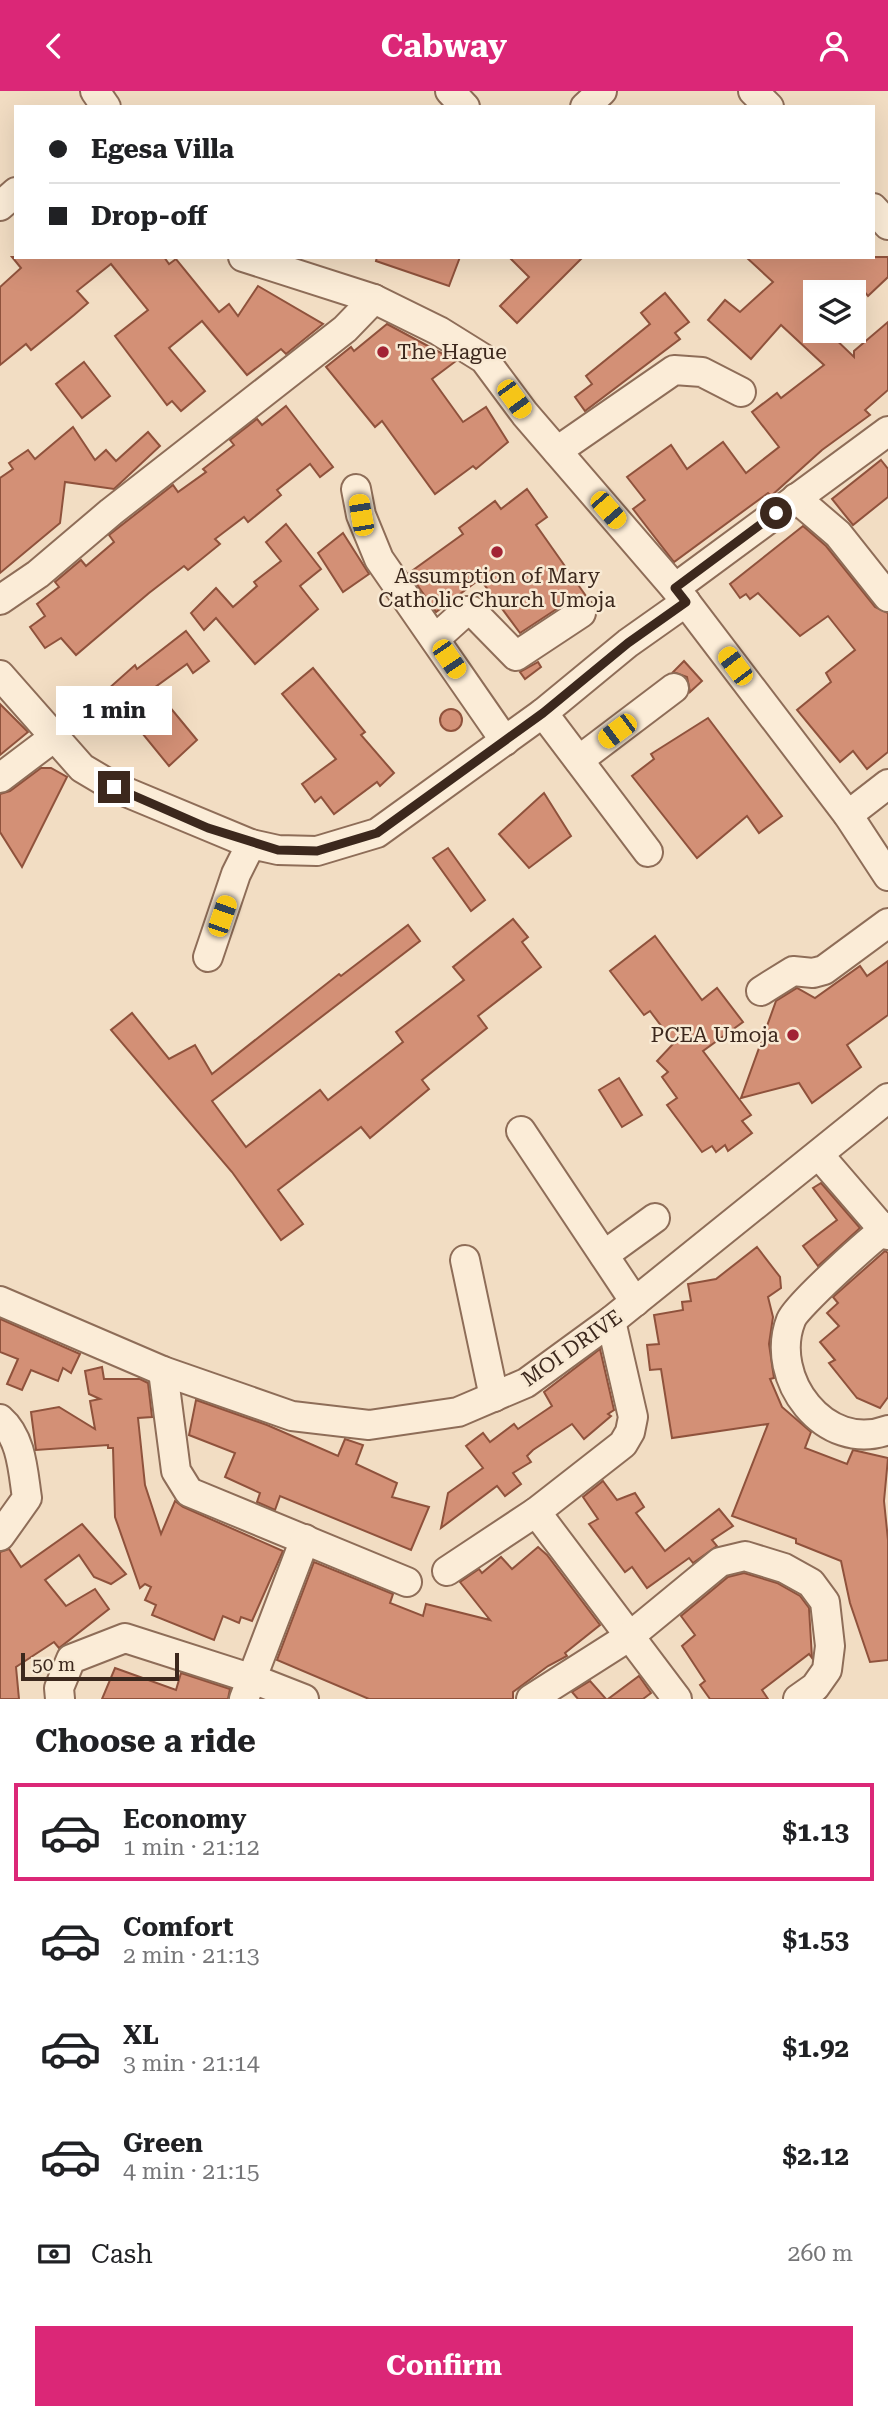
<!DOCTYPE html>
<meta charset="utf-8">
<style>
body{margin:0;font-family:"Roboto Serif",serif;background:#f6f6f6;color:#202124;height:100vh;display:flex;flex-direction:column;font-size:26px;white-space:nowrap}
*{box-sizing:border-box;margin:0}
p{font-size:23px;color:#757577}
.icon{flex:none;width:38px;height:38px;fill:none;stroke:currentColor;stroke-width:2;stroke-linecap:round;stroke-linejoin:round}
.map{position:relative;height:1608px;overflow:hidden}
.sheet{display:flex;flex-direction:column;background:#fff;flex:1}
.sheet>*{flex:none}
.banner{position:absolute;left:14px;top:14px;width:861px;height:154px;border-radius:0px;box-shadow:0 7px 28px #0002;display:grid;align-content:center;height:154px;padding:0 35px;background:#fff}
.fabs{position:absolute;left:803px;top:189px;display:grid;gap:14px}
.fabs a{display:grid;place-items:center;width:63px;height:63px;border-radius:0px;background:#fff;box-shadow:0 7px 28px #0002;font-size:35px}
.scale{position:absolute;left:21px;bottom:18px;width:158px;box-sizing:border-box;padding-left:7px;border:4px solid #3c281d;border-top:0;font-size:19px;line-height:24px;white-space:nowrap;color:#3c281d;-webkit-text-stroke:5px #f8e9d3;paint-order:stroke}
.end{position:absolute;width:32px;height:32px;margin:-16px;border:9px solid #3c281d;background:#fff;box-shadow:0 0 0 4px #fff}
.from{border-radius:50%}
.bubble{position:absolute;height:49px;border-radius:0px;background:#fff;box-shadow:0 7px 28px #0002;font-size:23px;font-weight:700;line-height:49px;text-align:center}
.car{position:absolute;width:21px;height:42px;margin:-21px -10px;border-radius:9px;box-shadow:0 0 5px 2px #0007;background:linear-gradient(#f5c518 24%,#345 0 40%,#f5c518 0 76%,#345 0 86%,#f5c518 0)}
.banner b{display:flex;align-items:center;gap:24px;height:66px;font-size:26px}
.banner b+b{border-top:2px solid #e0e0e0}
.banner i{width:18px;height:18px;background:#202124}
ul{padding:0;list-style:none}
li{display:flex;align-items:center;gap:21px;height:98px;margin:0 14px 10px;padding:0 21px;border:4px solid transparent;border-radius:0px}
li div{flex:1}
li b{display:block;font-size:26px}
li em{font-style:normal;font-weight:700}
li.selected{border-color:#db2777}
li>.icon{width:63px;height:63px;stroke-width:1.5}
h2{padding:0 35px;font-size:32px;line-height:84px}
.pay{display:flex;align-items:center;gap:18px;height:77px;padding:0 35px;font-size:26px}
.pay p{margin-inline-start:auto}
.primary-button{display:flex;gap:14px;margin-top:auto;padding:14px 35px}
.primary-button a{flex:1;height:80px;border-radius:0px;background:#db2777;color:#fff;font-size:28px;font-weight:700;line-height:80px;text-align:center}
header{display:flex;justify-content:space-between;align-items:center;height:91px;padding:0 35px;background:#db2777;color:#fff;font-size:32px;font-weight:700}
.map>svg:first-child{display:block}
.building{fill:#d39076;stroke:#8f523c;stroke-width:2}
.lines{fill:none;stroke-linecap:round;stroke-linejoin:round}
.minor-casing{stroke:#8e6d58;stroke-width:32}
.minor{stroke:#fbecd7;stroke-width:28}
.route{stroke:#3c281d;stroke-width:9}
.poi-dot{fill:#a22334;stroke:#f8e9d3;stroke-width:2.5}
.labels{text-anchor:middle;stroke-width:5;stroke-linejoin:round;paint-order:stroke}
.poi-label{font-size:21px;fill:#3c281d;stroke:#f8e9d3;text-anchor:start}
.street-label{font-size:21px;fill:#3c281d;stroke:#f8e9d3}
</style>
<header><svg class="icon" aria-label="back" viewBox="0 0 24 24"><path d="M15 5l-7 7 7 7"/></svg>Cabway<svg class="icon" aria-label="person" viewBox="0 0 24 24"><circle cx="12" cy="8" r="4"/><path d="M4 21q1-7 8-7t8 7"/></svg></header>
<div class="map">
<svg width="888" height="1608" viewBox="0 0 888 1608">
<rect width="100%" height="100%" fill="#f2ddc3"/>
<g class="building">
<polygon points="12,166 164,166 169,173 176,168 219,221 229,213 238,225 258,195 323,233 286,263 281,258 247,284 202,230 169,257 205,300 181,320 172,310 167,314 115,245 148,219 111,173 77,200 88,212 74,224 31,259 26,253 0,274 0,196 21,177"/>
<polygon points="377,166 460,166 449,195 376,170"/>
<polygon points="509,166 583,166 517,232 500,215 529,186"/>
<polygon points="746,166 888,166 888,186 868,205 864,200 816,201 816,213 807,220 816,228 816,240 827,240 854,266 854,260 888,231 888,299 865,319 870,324 822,359 771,405 768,402 674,471 633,418 645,409 627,386 671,354 687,378 723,351 746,382 779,356 752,321 777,302 781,307 824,274 781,234 751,268 708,229 725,209 740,221 773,191"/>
<polygon points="665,202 689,231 675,242 680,248 585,320 575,306 592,293 586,285 650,233 641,222"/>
<polygon points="387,233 456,270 432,288 463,331 486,316 508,351 476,378 473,375 435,403 382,330 375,336 326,276 351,256 354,260"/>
<polygon points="84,271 110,305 82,327 56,293"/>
<polygon points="286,315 333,376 320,386 310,373 277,399 281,404 248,431 244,426 215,448 220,453 188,479 184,475 149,502 76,564 61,547 45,557 30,536 45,525 37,513 59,496 55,491 81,469 86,475 114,451 109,444 173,394 178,401 206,381 203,378 234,354 230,349 257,328 262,334"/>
<polygon points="73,336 95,369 106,359 116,370 148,341 160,355 114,398 65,391 60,432 0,482 0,387 13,378 9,372 28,359 35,368"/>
<polygon points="881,369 888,378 888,406 853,434 832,408"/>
<polygon points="527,398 547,426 536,434 586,505 572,508 520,542 480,488 436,521 409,482 463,443 459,437 495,410 501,418"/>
<polygon points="286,433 321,478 300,495 318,518 255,573 216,527 204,539 191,522 216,497 233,516 257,495 254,491 281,470 266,451"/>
<polygon points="803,435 826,455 875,516 888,522 888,661 867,678 853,660 840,671 797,619 831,591 826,582 855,559 828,525 800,545 758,502 750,508 746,503 740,507 730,493"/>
<polygon points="343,442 369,483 343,501 318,462"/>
<polygon points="186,540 209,570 193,582 187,573 154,597 197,649 169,675 107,599 135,574 137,578"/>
<polygon points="684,570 702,590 690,601 687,586 673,581"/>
<polygon points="538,571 541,576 525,588 520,581"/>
<polygon points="313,577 365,641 361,644 394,682 380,695 377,691 334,723 321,706 315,711 302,693 336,668 282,603"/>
<polygon points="0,613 28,641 0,664"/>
<circle cx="451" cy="629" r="11"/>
<polygon points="708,627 782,725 759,742 747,725 697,767 632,685 654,668 651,663"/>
<polygon points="41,677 51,677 67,686 22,776 0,741 0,703 10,700"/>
<polygon points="544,702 571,745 529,777 499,743"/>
<polygon points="448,757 485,809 471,820 433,767"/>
<polygon points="513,828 528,846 522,851 541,876 478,925 487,937 422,989 429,998 370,1047 361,1036 278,1099 303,1133 281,1149 232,1081 111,939 132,922 169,968 195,954 212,983 339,883 341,885 408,834 420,850 212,1010 246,1056 320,999 328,1009 403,951 396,941 464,889 453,876"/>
<polygon points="655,845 702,909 717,897 743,931 703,960 751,1024 742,1030 752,1042 728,1060 725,1054 716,1061 712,1055 702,1061 667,1014 677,1007 662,986 668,981 657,970 674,952 650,920 644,924 610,880"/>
<polygon points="888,870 888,924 847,954 861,976 812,1012 799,992 741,1007 776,910 797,897 815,907 860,875 867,885"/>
<polygon points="619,987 642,1024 622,1036 599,999"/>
<polygon points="821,1092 860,1137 818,1175 803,1155 837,1129 813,1097"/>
<polygon points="757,1156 780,1186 781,1197 768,1206 773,1226 769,1253 774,1287 770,1288 782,1316 811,1341 805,1357 847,1373 853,1359 888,1367 884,1410 888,1449 888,1569 870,1571 850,1512 841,1470 796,1452 796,1448 732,1425 768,1333 672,1347 661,1278 650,1279 647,1254 659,1253 654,1224 683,1219 682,1211 691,1210 688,1193 716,1188"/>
<polygon points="885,1160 888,1162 888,1306 880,1317 857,1307 829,1272 835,1269 820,1251 839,1235 827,1222 838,1212 833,1206"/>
<polygon points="0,1228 80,1263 71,1282 63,1277 58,1290 31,1279 22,1299 7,1293 18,1268 0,1261"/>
<polygon points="600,1258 614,1319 608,1323 611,1325 584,1348 572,1333 533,1359 527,1365 531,1371 513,1382 521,1393 505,1405 497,1395 441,1437 448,1402 483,1377 466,1355 483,1342 490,1351 514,1333 518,1338 552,1315 544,1301"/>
<polygon points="102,1276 104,1288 140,1288 148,1292 152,1326 138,1327 145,1394 161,1443 175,1410 183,1416 283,1460 252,1530 241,1526 239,1532 223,1525 214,1549 152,1524 156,1514 145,1509 151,1496 145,1493 140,1497 115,1426 113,1357 108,1357 108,1354 36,1359 31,1321 59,1316 95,1338 90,1310 100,1308 89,1303 85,1280"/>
<polygon points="196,1309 267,1334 338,1365 345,1348 363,1354 356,1373 397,1392 392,1406 429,1416 411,1459 280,1405 275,1419 257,1411 260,1402 225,1386 235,1362 189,1344"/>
<polygon points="603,1390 617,1409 635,1402 644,1416 636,1422 665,1460 719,1418 733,1435 712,1449 717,1455 693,1472 689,1467 647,1497 632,1476 625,1481 589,1433 598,1428 583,1406"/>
<polygon points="82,1433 126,1483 111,1493 94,1486 79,1464 45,1489 66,1515 95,1498 109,1518 59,1557 54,1551 16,1576 19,1608 0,1608 0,1461 9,1458 21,1476"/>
<polygon points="538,1456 547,1464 600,1534 565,1562 567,1565 548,1575 513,1601 513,1608 369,1608 277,1569 314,1471 393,1503 390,1512 423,1525 426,1513 490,1529 460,1491 479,1478 482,1482 501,1466 512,1478"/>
<polygon points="744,1482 777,1492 800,1505 809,1517 812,1567 809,1563 762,1599 768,1608 710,1608 700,1594 705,1590 682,1555 695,1544 681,1525 728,1486"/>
<polygon points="115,1577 176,1599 181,1582 230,1598 228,1608 102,1608"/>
<polygon points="639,1585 651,1602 643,1608 608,1608"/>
<polygon points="590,1590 606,1608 578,1608 572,1601"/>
</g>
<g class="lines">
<g class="minor-casing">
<g id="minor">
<polyline points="95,0 106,16"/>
<polyline points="450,0 465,16"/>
<polyline points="753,0 769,16"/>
<polyline points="585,16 602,0"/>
<polyline points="0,115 16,101"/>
<polyline points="873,117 888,134"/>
<polyline points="243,166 374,208 439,240 484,268 525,323 675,497 848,724 888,785"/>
<polyline points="557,360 674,279 702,281 741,301"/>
<polyline points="356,398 361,424 379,468 505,650"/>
<polyline points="796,407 838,443 888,506"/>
<polyline points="675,497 888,340"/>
<polyline points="0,509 38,483 111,421 345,238 374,208"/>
<polyline points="435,548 466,520 472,520 516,565 581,522"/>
<polyline points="0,584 82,677 114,696 251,753"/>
<polyline points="543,622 648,761"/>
<polyline points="579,669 674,597"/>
<polyline points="0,687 53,647"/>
<polyline points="848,724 888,693"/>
<polyline points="208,866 236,783 251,753 278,759 317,760 377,742 543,622 628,552 686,511"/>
<polyline points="761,900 793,880 813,882 824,879 888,832"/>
<polyline points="521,1040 635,1211"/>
<polyline points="819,1064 888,1144"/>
<path d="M888 1136C873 1146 796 1215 791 1229 768 1287 825 1363 888 1339"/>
<polyline points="604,1164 655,1127"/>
<polyline points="465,1169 494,1306"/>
<polyline points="0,1210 163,1280 292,1325 369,1334 458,1321 526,1292 611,1230 888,1007"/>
<polyline points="163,1280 176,1380 189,1401 407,1491"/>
<path d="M0 1328C22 1347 23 1381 27 1407L0 1445"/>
<polyline points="536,1421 677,1608"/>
<polyline points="447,1480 536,1421 623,1353 630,1341 633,1326 611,1230"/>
<polyline points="60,1608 59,1597 71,1568 125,1547 253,1588 304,1608"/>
<polyline points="244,1608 305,1448"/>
<polyline points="531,1608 630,1545 720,1471 745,1465 784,1477 811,1492 825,1511 830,1555 827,1579 815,1596 798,1608"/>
</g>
</g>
<use href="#minor" class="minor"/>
</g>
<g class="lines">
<polyline class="route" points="114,696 208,737 278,759 317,760 377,742 543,622 628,552 686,511 675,497 776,422"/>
</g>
<g class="poi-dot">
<circle cx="383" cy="261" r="7"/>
<circle cx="497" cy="461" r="7"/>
<circle cx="793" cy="944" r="7"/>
</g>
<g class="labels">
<g class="poi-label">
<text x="397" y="268">The Hague</text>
<text x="497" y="492" text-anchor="middle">Assumption of Mary<tspan x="497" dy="24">Catholic Church Umoja</tspan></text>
<text x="779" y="951" text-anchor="end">PCEA Umoja</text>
</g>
<g class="street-label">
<text transform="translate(572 1257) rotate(-35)" y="7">MOI DRIVE</text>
</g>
</g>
</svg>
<div class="fabs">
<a><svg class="icon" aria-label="layers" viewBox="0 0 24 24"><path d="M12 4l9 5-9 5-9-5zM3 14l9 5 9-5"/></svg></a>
</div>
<div class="scale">50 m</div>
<i class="end from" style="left:776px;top:422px"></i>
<i class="end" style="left:114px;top:696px"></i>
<div class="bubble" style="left:56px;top:595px;width:116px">1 min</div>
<i class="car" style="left:514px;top:308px;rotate:144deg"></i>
<i class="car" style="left:608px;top:419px;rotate:139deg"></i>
<i class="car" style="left:361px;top:424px;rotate:350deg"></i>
<i class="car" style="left:449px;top:568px;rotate:146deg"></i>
<i class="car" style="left:735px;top:575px;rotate:323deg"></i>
<i class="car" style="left:617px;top:640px;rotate:233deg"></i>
<i class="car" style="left:222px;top:825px;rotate:19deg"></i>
<div class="banner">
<b><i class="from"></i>Egesa Villa</b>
<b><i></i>Drop-off</b>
</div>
</div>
<section class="sheet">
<h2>Choose a ride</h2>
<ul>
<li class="selected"><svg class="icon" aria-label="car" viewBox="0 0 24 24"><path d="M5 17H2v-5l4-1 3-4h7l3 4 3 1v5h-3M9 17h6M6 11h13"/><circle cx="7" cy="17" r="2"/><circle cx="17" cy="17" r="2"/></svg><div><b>Economy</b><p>1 min · 21:12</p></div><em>$1.13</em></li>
<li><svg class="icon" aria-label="car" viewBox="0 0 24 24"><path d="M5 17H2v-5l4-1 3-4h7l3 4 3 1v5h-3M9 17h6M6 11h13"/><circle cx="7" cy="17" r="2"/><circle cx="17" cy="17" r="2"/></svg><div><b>Comfort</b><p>2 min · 21:13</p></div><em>$1.53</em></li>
<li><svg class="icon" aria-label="car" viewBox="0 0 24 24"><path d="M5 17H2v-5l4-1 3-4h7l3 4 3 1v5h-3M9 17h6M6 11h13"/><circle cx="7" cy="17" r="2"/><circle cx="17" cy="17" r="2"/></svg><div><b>XL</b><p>3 min · 21:14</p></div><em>$1.92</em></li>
<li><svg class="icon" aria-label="car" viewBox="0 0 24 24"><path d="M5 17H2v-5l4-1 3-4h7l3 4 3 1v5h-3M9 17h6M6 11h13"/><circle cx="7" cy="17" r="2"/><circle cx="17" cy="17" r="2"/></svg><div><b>Green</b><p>4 min · 21:15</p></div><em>$2.12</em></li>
</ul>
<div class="pay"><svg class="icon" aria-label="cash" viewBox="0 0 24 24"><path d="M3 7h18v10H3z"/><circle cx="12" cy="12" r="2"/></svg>Cash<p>260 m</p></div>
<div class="primary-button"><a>Confirm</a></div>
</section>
